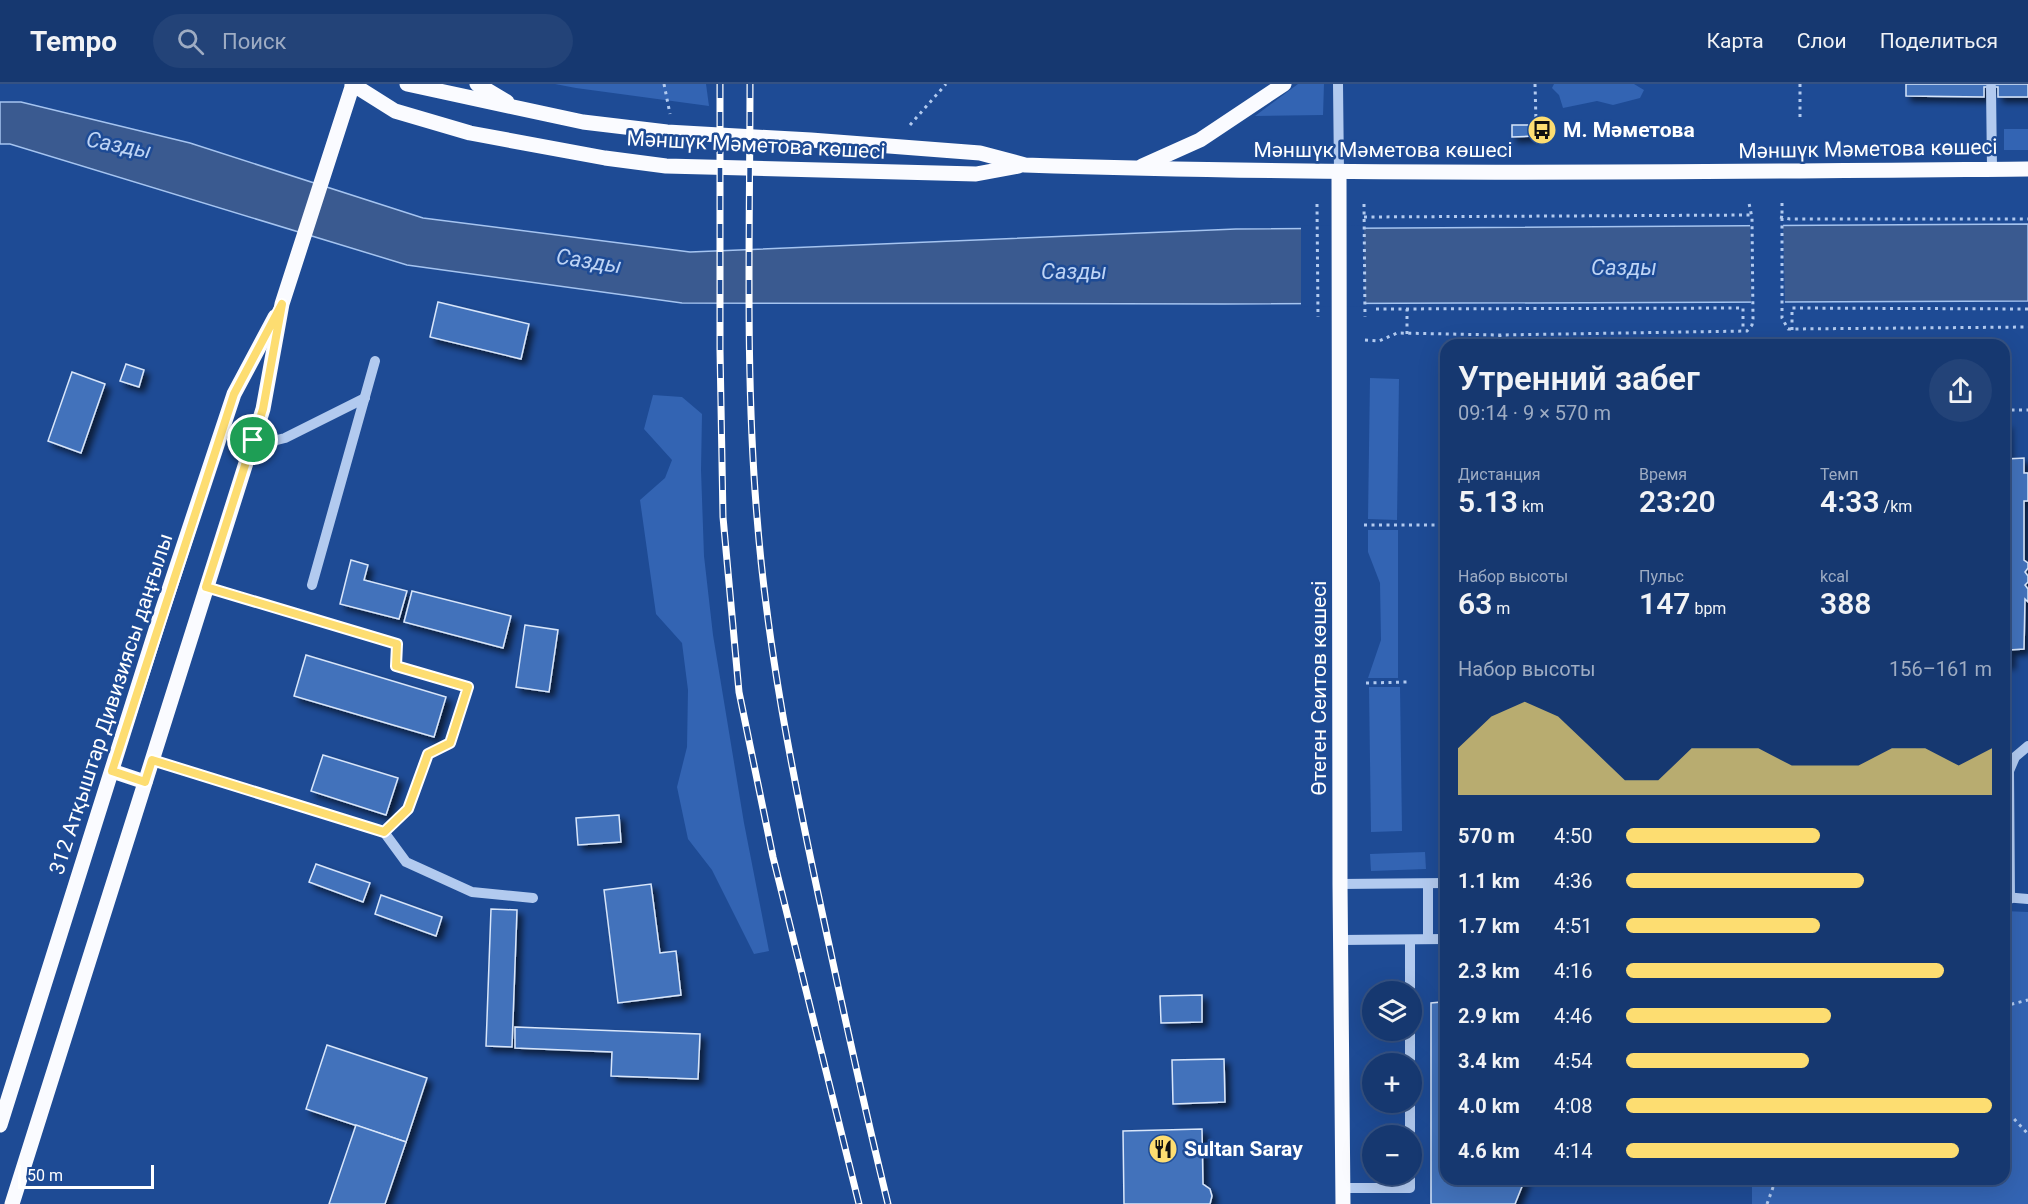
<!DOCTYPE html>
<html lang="ru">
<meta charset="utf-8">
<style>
:root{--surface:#163870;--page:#234378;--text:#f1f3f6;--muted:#9eacc3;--line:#355283;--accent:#fddd71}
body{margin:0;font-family:Roboto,sans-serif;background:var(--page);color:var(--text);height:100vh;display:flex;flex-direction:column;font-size:22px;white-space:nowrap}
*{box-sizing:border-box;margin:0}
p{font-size:20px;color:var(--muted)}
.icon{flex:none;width:33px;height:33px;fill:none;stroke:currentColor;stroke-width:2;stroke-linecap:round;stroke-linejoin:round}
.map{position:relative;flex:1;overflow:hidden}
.drawer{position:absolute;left:1440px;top:255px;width:570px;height:846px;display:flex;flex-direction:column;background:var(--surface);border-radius:18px;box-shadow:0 6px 24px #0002,0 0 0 2px var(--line)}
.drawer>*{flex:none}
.tools{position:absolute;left:1362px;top:897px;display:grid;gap:12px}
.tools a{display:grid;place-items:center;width:60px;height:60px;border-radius:50%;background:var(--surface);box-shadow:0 6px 24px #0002,0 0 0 2px var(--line);font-size:30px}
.scale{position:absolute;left:18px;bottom:15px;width:136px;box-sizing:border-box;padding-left:6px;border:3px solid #fff;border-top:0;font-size:16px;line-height:21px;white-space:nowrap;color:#fff;-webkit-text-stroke:4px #1e4b95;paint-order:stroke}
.pin{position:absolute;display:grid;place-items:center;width:51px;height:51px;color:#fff;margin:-26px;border:3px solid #fff;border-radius:50%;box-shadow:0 2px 6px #0007}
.round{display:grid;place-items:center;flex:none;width:63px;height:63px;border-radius:32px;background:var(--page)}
.head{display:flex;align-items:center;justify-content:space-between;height:102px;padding:0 18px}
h1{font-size:33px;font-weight:600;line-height:45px}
.figures{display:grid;grid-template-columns:repeat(3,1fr);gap:9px;height:102px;padding:6px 18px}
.figures div{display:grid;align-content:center}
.figures b{font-size:30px;font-weight:600}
.figures small{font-size:16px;font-weight:400}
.figures p{font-size:16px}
.chart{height:168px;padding:12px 18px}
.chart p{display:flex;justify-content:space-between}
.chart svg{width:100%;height:108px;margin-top:6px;fill:var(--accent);opacity:.7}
ul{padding:0 18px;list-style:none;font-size:20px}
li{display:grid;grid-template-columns:96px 72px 1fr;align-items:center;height:45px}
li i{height:15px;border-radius:8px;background:var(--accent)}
header{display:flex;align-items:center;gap:36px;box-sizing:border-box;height:84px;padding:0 30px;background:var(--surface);border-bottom:2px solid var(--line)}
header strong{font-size:28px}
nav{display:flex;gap:33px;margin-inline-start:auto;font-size:21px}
.search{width:420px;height:54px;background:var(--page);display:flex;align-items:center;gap:15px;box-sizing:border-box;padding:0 21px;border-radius:33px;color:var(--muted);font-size:22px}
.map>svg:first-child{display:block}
.green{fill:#3364b3}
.water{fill:#3a5a90;stroke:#a5c4f0;stroke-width:1.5}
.pier{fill:#1e4b95}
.building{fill:#4372bb;stroke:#d8e6fa;stroke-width:1.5;filter:url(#shadow)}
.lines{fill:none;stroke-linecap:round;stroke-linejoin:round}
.path{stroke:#b2caef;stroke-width:3;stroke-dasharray:3 4.5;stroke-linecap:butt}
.minor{stroke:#b2caef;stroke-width:10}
.major{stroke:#fafbff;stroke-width:15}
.rail-casing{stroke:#fff;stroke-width:7}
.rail{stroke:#1e4b95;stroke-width:4.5;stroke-dasharray:14;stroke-linecap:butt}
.route-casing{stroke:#fff;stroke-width:12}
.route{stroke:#fddd71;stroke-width:8}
.labels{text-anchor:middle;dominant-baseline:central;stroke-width:5;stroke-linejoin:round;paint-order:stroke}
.poi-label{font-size:21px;font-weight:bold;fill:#fff;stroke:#1e4b95;text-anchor:start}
.street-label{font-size:21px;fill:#fff;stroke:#1e4b95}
.water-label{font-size:22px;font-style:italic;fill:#bed4f5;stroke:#1e4b95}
</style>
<header>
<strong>Tempo</strong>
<div class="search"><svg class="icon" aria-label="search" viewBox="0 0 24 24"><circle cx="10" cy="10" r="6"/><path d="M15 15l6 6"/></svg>Поиск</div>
<nav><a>Карта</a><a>Слои</a><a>Поделиться</a></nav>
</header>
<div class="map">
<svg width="2028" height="1120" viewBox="0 0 2028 1120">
<defs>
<filter id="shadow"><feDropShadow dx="5" dy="5" stdDeviation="3" flood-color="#0009"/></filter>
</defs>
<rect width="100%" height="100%" fill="#1e4b95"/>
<!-- green -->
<g class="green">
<polygon points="555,0 706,0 709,22 576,4"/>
<polygon points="1298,0 1324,0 1323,31 1255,32"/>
<polygon points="1554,0 1634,0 1644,6 1640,14 1613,21 1597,17 1563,24 1559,11 1552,4"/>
<rect x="2004" y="45" width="24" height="21"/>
<polygon points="1370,294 1399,295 1397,436 1368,435"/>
<polygon points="653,311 682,313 702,330 701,386 704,472 713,551 744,739 769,867 754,870 712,786 688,755 677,703 687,663 688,606 682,559 656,530 640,416 665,394 672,376 644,345"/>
<polygon points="1368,446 1398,446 1398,594 1368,594 1381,556 1380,499 1368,468"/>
<polygon points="1369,603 1400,603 1402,747 1371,748"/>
<polygon points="1425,768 1426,785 1371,787 1370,770"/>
<polygon points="2004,827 2028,828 2028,1120 1752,1120 1752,1095 2004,1095"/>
</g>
<!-- water -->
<polygon class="water" points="0,18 21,18 190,59 423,134 690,168 1236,145 2028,140 2028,217 1224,220 682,219 407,181 10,60 0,60"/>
<!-- pier -->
<g class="pier">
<polygon points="1750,139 1783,139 1785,221 1751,221"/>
<polygon points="1364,141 1365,222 1301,223 1301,142"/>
</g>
<!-- building -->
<g class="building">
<polygon points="1906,0 2028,0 2028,13 1998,13 1998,3 1984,3 1984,13 1906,12"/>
<polygon points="1512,41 1534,41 1534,52 1512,53"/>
<polygon points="438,218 529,240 521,275 430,253"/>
<polygon points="126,280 144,286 139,303 120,297"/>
<polygon points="72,288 105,300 81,369 48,357"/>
<polygon points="2004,339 2006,339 2007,375 2024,374 2024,389 2028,389 2028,417 2024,417 2024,476 2028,479 2028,484 2025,488 2028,492 2028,498 2025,501 2028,505 2028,518 2025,515 2024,565 2009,566 2010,579 2004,580"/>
<polygon points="351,476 368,481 364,496 407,507 399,535 340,520"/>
<polygon points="412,507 511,532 503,564 404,538"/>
<polygon points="525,541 558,546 549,608 516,603"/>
<polygon points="306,571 446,613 434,653 294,612"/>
<polygon points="323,671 398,694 386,731 311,707"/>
<polygon points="619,731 621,758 578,761 576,734"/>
<polygon points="316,780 370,799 363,818 309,798"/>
<polygon points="651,800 660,869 676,867 681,911 618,919 604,806"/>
<polygon points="381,811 442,833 436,852 375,830"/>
<polygon points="491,825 517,826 512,963 486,962"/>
<polygon points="1439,904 1446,904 1446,1095 1525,1095 1515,1120 1431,1120 1431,919 1441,918"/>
<polygon points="1202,911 1202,938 1161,939 1160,912"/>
<polygon points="515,943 700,950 698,995 611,992 612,968 515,964"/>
<polygon points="327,961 427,994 406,1058 306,1025"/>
<polygon points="1224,975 1225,1018 1173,1020 1172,976"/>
<polygon points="356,1041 406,1058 385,1120 329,1120"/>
<polygon points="1202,1045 1203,1100 1210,1105 1212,1112 1210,1120 1124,1120 1123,1047"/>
</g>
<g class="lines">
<!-- path -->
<g class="path">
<polyline points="664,0 670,30"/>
<polyline points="1535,0 1536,37"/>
<polyline points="1800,0 1800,37"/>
<polyline points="910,41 946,0"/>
<polyline points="1782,119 1782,234 1788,245 2028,243"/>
<polyline points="1317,120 1318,233"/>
<polyline points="1364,120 1365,233"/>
<polyline points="1364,133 1752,131"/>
<polyline points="1780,133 1790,135 2028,135"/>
<polyline points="1376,225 1743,224 1743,247"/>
<polyline points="1792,246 1792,224 2028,225"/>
<polyline points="1407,250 1407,225"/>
<polyline points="1365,256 1379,257 1397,249 1500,251 1747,247 1752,241 1753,235 1752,134 1749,119"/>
<polyline points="1499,261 1500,251"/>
<polyline points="2004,326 2028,326"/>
<polyline points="1446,430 1444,430 1444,454 1446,454"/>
<polyline points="1364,441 1444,441"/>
<polyline points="1366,599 1407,598"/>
<polyline points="2004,922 2028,916"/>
<polyline points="2004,1024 2028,1050"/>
<polyline points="1767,1120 1776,1095"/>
</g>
<!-- minor -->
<g class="minor">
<polyline points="1338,0 1339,88"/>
<polyline points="1991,3 1992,85"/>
<polyline points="253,356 265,359 285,354 365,314"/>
<polyline points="312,501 375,277"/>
<polyline points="206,503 397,560 396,582 468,603 450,659 428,670 408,725 384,748"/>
<polyline points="152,676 384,748 406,778 472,808 533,814"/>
<polyline points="1340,800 1446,799"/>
<polyline points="1428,800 1428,855"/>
<polyline points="2004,813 2028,815"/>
<polyline points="2010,815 2009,687 2015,673 2028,662"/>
<polyline points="1341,856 1446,855"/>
<polyline points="1410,856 1410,908"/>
<polyline points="1410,946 1410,980"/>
<polyline points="1410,1018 1410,1052"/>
<polyline points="1343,1104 1410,1104 1410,1090"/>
</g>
<!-- major -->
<g class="major">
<polyline points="352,0 395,27 470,49 605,74 666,82 976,90 1019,82"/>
<path d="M407 0 583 38 667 48 811 56 980 69 1025 81C1359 92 1694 88 2028 85"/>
<polyline points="477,0 507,18"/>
<polyline points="1142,82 1200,56 1284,0"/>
<polyline points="1339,88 1340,800 1343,1120"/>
<polyline points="112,687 145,698"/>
<polyline points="0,1041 159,536 234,310 275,233"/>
<polyline points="12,1120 263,325 282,220 353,0"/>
</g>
<!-- rail casing -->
<g class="rail-casing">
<g id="rail">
<polyline points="720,0 720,266 723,433 739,608 773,773 859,1120"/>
<path d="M750 0C750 144 745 289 757 433 767 561 792 688 819 814 841 917 863 1018 888 1120"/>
</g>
</g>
<!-- rail -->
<use href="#rail" class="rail"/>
</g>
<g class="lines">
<!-- route casing -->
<g class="route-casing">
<polygon id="route" points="282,220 263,325 206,503 397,560 396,582 468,603 450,659 428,670 408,725 384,748 152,676 145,698 112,687 234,310"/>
</g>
<!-- route -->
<use href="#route" class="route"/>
</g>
<!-- icons -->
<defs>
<g id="bus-disc" transform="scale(1.5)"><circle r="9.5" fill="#fddd71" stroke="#1e4b95"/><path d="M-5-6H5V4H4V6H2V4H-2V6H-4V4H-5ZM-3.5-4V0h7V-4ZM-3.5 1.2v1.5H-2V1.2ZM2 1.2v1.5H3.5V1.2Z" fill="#111"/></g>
<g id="restaurant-disc" transform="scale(1.5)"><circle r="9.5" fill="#fddd71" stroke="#1e4b95"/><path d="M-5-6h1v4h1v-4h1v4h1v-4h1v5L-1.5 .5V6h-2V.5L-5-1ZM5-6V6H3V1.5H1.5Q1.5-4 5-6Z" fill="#111"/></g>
</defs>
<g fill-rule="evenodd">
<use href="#bus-disc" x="1542" y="46"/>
<use href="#restaurant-disc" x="1163" y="1065"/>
</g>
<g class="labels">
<!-- poi labels -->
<g class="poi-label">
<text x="1563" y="46">М. Мәметова</text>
<text x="1184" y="1065">Sultan Saray</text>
</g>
<!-- street labels -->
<g class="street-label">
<text transform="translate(756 61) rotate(3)">Мәншүк Мәметова көшесі</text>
<text transform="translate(1868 65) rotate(-1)">Мәншүк Мәметова көшесі</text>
<text x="1383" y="66">Мәншүк Мәметова көшесі</text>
<text transform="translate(1319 604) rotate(-90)">Өтеген Сеитов көшесі</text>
<text transform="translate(111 620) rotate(-72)">312 Атқыштар Дивизиясы даңғылы</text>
</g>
<!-- water labels -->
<g class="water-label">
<text transform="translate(119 61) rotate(11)">Сазды</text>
<text transform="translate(589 177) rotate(9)">Сазды</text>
<text x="1624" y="183">Сазды</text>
<text x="1074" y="187">Сазды</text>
</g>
</g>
</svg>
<div class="tools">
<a><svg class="icon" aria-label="layers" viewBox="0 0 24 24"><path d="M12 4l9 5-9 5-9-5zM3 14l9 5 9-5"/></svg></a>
<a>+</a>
<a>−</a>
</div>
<div class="scale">50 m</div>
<div class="pin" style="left:253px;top:356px;background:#1e9e55"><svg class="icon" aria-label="arrive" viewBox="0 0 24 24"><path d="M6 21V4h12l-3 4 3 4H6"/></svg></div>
<section class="drawer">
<div class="head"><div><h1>Утренний забег</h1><p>09:14 · 9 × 570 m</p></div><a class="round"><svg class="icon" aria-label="share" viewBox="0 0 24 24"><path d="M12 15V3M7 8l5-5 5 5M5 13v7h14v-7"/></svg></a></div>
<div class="figures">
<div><p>Дистанция</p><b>5.13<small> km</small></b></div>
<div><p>Время</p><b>23:20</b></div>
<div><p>Темп</p><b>4:33<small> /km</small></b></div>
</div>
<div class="figures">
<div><p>Набор высоты</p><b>63<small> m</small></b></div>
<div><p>Пульс</p><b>147<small> bpm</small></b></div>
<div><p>kcal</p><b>388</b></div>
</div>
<div class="chart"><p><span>Набор высоты</span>156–161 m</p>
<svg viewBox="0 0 160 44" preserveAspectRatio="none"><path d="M0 44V25L10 12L20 6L30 12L40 25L50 38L60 38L70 25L80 25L90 25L100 32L110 32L120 32L130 25L140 25L150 32L160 25V44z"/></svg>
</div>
<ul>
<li><b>570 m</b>4:50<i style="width:53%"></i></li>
<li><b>1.1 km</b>4:36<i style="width:65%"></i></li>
<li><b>1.7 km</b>4:51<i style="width:53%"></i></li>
<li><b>2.3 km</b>4:16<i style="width:87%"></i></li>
<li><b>2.9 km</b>4:46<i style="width:56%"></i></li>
<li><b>3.4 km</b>4:54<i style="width:50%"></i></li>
<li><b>4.0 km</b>4:08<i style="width:100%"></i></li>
<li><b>4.6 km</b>4:14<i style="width:91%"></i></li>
</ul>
</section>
</div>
